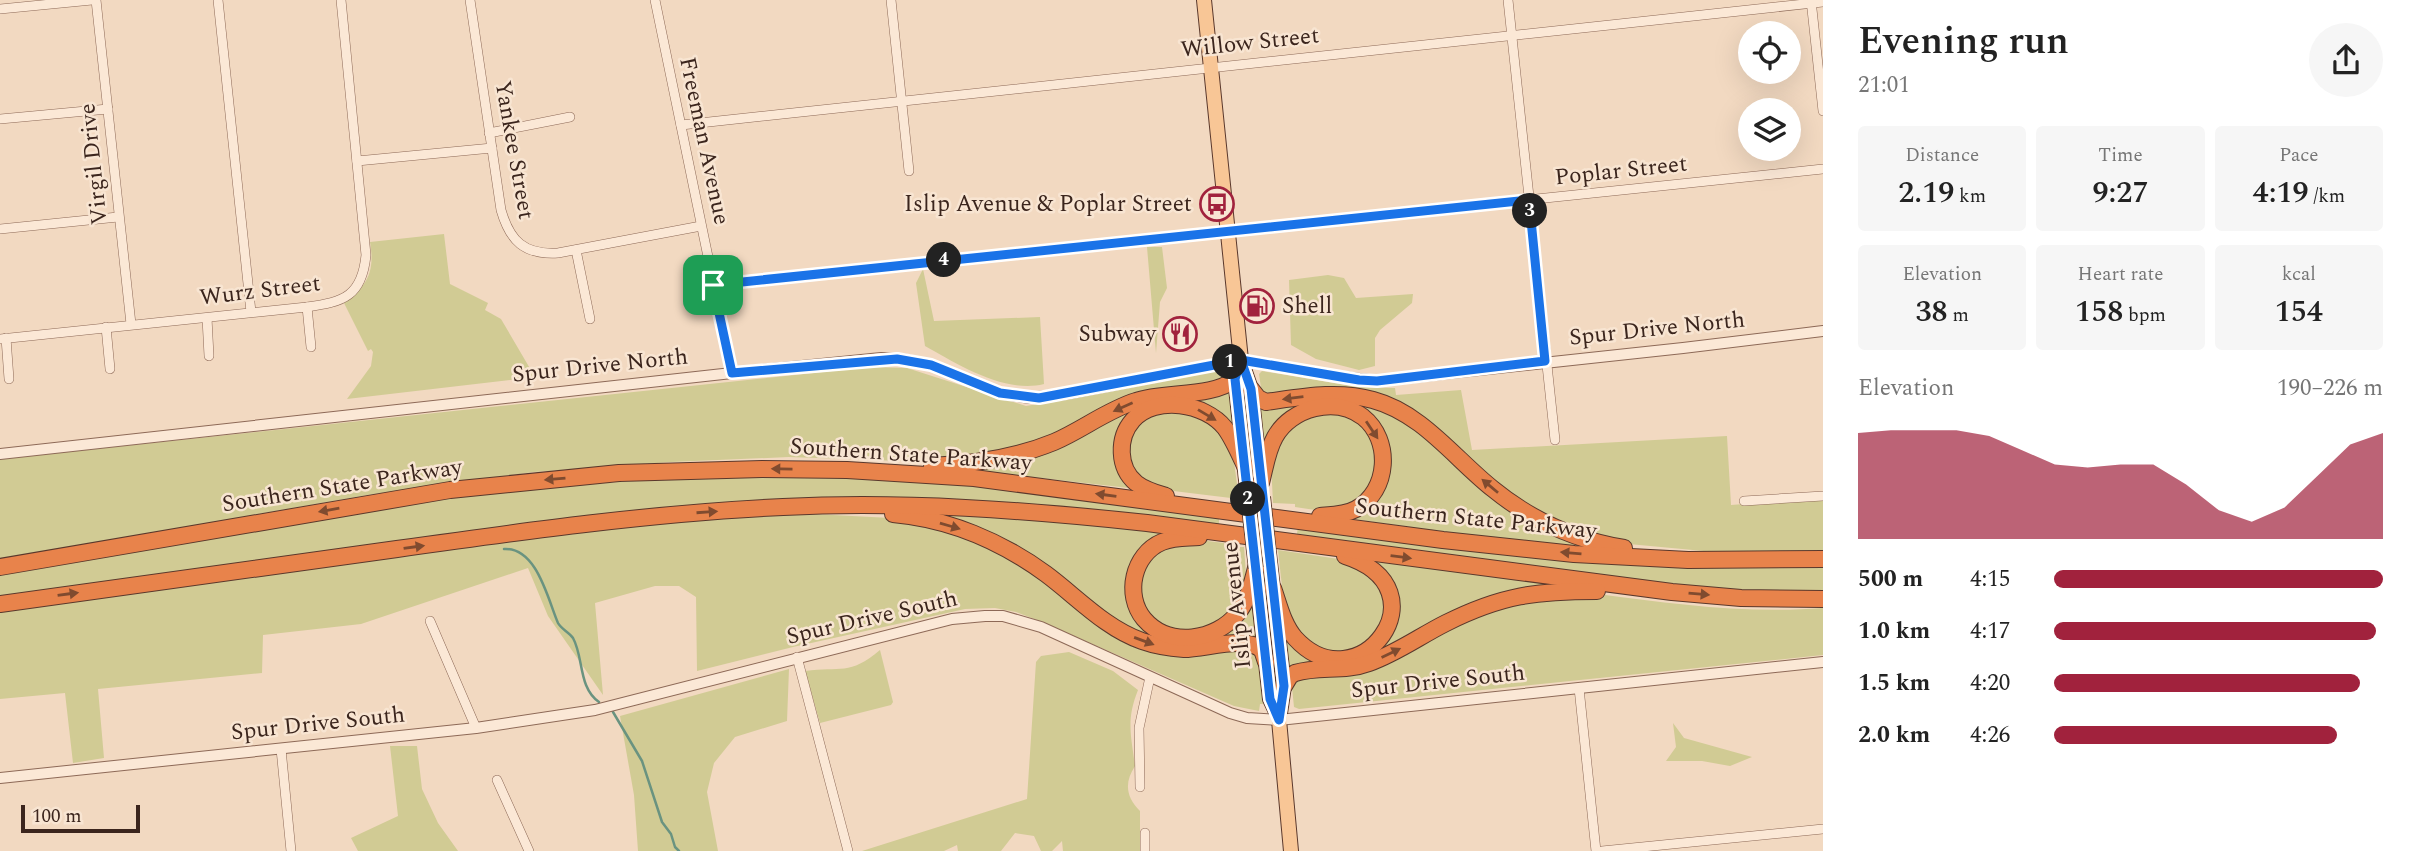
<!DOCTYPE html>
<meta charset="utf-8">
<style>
:root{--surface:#fff;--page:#f6f6f6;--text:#222;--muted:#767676;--accent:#a1223d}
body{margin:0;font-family:Spectral,serif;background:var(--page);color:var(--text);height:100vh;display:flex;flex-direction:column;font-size:26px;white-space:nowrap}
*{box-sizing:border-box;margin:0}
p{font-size:23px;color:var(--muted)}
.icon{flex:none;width:38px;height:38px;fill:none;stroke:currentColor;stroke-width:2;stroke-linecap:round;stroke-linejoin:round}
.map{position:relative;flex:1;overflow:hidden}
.sheet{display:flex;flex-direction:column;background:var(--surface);width:595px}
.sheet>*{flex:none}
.controls{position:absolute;left:1738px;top:21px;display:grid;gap:14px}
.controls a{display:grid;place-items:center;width:63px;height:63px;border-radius:50%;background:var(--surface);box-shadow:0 7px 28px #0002;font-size:35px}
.scale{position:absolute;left:21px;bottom:18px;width:119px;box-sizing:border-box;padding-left:7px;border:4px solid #3b251d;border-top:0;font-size:19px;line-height:24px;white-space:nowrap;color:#3b251d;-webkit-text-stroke:5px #f8e5d2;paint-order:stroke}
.pin{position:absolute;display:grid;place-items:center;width:60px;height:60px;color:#fff;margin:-30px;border-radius:14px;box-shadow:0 4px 10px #0006}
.km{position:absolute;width:35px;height:35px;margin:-18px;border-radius:50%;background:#222;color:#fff;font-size:19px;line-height:35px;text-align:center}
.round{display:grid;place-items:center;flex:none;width:74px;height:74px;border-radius:37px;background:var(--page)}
.headline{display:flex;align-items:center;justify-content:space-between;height:119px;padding:0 35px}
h1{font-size:38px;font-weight:600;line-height:52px}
.figures{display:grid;grid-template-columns:repeat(3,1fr);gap:10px;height:119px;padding:7px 35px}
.figures div{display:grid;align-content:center;border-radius:7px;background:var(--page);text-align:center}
.figures b{font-size:30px;font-weight:600}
.figures small{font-size:19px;font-weight:400}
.figures p{font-size:19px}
.chart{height:196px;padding:14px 35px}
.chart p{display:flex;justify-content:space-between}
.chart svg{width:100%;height:126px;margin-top:7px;fill:var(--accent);opacity:.7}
ul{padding:0 35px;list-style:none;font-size:23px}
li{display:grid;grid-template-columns:112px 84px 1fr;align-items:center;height:52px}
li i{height:18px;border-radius:9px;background:var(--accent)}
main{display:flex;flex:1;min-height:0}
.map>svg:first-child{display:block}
.green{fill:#d1cb94}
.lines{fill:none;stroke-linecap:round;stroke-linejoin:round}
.stream{stroke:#6a9380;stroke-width:2.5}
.minor-casing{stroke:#8d6957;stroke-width:10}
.tertiary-casing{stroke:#8d6957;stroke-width:12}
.primary-casing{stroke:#5a382c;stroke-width:16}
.motorway-casing{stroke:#5a382c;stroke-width:18}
.minor{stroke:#fbe8d6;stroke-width:9}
.tertiary{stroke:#fbe8d6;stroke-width:10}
.primary{stroke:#f8c696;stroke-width:14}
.motorway{stroke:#e8834b;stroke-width:16}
.primary-bridge-casing{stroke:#5a382c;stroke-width:16;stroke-linecap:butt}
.primary-bridge{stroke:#f8c696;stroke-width:14}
.oneway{fill:#804b2f}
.route-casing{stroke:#fff;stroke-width:14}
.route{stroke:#1a73e8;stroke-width:9}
.labels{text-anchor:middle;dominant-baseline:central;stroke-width:5;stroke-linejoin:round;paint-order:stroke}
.street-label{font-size:23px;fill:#3b251d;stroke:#f8e5d2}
.poi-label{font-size:23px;fill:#3b251d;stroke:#f8e5d2;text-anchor:end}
</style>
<main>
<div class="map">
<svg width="1823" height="851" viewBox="0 0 1823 851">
<rect width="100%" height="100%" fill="#f2d9c1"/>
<!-- green -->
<g class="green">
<path d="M444 234 450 284 488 303 485 310 501 319 535 377 347 399 371 366 373 352 371 349 368 351 344 303C368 285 375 272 370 242Z"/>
<polygon points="1147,247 1162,247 1167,288 1160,302 1156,353"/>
<path d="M923 269 934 321 1040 317 1044 384C1005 394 957 364 925 346L916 283Z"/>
<polygon points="1328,275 1344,278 1356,298 1413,294 1412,303 1380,330 1375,338 1375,366 1359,370 1316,359 1291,345 1289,280"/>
<polygon points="870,367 907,368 1026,406 1109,392 1222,370 1225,382 1190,386 1023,449 930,462 789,457 671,462 534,472 368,495 0,559 0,459"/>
<polygon points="1262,371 1358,387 1395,388 1396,395 1461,390 1472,450 1727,436 1731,505 1823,498 1823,552 1725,553 1618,543 1584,534 1524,507 1401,408 1262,395 1259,374"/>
<polygon points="1228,390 1231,398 1234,435 1183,401 1118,433 1131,484 1129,488 978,471 978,465 1126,408"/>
<polygon points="1324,398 1383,408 1428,435 1579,541 1577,546 1475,536 1345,518 1373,500 1379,432 1324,401 1267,441 1263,439 1258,406"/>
<polygon points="1179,408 1218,426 1233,454 1239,499 1157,489 1128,468 1125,438 1135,421"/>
<polygon points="1318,410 1358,419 1372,434 1378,470 1362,499 1342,510 1322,511 1295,507 1295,504 1273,503 1271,463 1276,449 1298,419"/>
<path d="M799 475 917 481 1039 492 1219 515V524C1080 506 941 493 801 498 672 503 543 521 415 539 277 558 138 577 0 596V574L466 494 683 477Z"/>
<polygon points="794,513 891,518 938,526 1023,563 1136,643 1250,646 1258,652 1263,704 1260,704 1259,711 1234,706 1042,622 1016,612 995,608 965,609 793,647 697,671 696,597 679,586 655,586 595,603 603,695 548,616 528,568 361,624 263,635 262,673 98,689 104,758 73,763 65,693 0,699 0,612 490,543 685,519"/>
<path d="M944 514 1049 519 1163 531V535C1068 586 1180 698 1248 604L1257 606 1260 638C1251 641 1235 640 1224 641 1199 643 1175 646 1150 639 1107 628 1075 590 1040 565 1011 544 978 529 944 519Z"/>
<path d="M1298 526C1472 546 1647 575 1823 565V592L1722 591 1297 534Z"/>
<polygon points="1192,539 1224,543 1224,547 1244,547 1246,574 1244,585 1230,616 1203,632 1172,632 1152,622 1138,603 1140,565 1154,549"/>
<polygon points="1278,550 1352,561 1377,581 1384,598 1384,618 1376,633 1365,645 1349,652 1328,653 1298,636 1284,605"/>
<path d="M1376 560 1397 562 1547 582 1545 587 1522 590 1460 609 1384 652 1365 660 1290 669 1284 665 1280 630 1284 628C1332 703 1435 632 1374 565Z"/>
<path d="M1598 594C1673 604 1747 614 1823 608V655L1299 709 1294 707 1291 678 1332 673 1490 607Z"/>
<path d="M880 650 893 702 891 705 820 723 805 671C841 666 849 676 880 650Z"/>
<path d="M1069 652 1113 671 1138 690C1126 720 1131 735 1135 766 1124 783 1126 797 1140 811V851H1063L1062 841 1052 851H1041L1034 836 1015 833 1001 851H958L957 845 944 851H862L1027 799 1036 662 1041 656Z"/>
<polygon points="789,669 787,721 735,737 714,763 707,792 718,851 638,851 634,795 620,716"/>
<polygon points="1673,723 1684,738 1752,757 1730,766 1702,761 1666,761 1676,747"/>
<polygon points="390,746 417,746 422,789 438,823 458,851 358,851 351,838 398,816"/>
</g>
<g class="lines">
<!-- stream -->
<g class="stream">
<path d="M504 549C537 547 548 600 558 623 561 629 569 632 573 638 584 658 578 687 599 702"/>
<polyline points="613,712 642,761 662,822 671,834 675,847 679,851"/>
</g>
<!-- minor casing -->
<g class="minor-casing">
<g id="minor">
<polyline points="96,0 131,324"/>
<polyline points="218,0 251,312"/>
<path d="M470 0 501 210C510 241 524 255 558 253L701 226"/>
<polyline points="655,0 732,373"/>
<polyline points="891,0 909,171"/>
<polyline points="1508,0 1555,440"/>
<polyline points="1811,0 1823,111"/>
<polyline points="0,9 92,0"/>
<polyline points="0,119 108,109"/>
<polyline points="681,125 1823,2"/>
<polyline points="489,133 570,117"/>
<polyline points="357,161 492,148"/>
<polyline points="0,229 118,217"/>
<polyline points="576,250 590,319"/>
<polyline points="713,285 1823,169"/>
<polyline points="307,307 311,347"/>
<polyline points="207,318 209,356"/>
<polyline points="106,327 110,369"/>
<polyline points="6,338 9,379"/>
<path d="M0 339 307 307C344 302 362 296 366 255L341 0"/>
<polyline points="1744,501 1823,496"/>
<polyline points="430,621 476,728"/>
<polyline points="797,657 848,851"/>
<polyline points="1579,688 1596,851"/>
<polyline points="281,749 291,851"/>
<polyline points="497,780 529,851"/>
<polyline points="1140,787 1139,728 1150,677"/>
<polyline points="1145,833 1145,851"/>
<polyline points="1602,851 1823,829"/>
</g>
</g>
<!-- tertiary casing -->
<g class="tertiary-casing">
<g id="tertiary">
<polyline points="0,454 732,373 881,358 907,360 931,365 1000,393 1029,398 1065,394 1241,360 1334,376 1377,381 1683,348 1823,331"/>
<polyline points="0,778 476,728 595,710 952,619 985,616 1003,616 1041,627 1230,713 1247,718 1279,720 1823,662"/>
</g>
</g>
<!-- primary casing -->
<g class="primary-casing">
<g id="primary">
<polyline points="1204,0 1241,360 1251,389 1260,475"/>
<polyline points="1238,371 1235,379 1247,489"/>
<polyline points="1269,554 1284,686 1279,720 1291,851"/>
<polyline points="1256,573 1270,699 1279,718"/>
</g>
</g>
<!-- motorway casing -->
<g class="motorway-casing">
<g id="motorway">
<path d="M1251 389 1258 398 1266 402C1302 397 1338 390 1373 400 1422 413 1455 459 1493 489 1531 520 1575 540 1624 548"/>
<path d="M932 466C974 464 1015 458 1054 442 1082 430 1107 410 1136 401 1165 391 1213 398 1235 379"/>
<path d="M1261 483C1265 468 1267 451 1275 437 1291 408 1335 396 1363 417 1392 440 1389 491 1356 509 1345 515 1332 515 1320 516"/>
<path d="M1166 496C1156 493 1145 490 1136 483 1118 468 1117 438 1133 420 1156 395 1205 403 1225 428 1233 439 1239 453 1245 466"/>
<path d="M893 514C948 519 1001 541 1046 574 1077 597 1105 628 1142 641 1156 646 1170 648 1184 649 1206 649 1245 635 1262 650L1266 662"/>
<path d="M1199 537C1187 538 1174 537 1162 542 1133 554 1124 595 1144 619 1169 648 1216 641 1238 613 1248 600 1252 584 1256 568"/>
<polyline points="0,567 450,490 619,473 762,469 847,470 974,478 1443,540 1574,554 1688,560 1823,559"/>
<path d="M1273 588C1279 605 1283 624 1295 638 1358 707 1448 589 1345 556"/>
<path d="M0 604C132 586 264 567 397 549 525 531 653 513 783 507 905 501 1026 510 1147 523L1672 592 1741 598 1823 599"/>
<path d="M1284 686 1290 676 1295 673C1319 666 1345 672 1369 663 1397 653 1420 636 1446 623 1502 595 1536 591 1597 591"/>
</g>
</g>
<!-- minor -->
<use href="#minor" class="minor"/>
<!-- tertiary -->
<use href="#tertiary" class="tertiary"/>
<!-- primary -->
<use href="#primary" class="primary"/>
<!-- motorway -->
<use href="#motorway" class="motorway"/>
<!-- primary-bridge casing -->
<g class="primary-bridge-casing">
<g id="primary-bridge">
<polyline points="1247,489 1256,568"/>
<polyline points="1263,497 1269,554"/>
</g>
</g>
<!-- primary-bridge -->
<use href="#primary-bridge" class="primary-bridge"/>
</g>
<!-- one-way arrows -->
<defs><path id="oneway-solid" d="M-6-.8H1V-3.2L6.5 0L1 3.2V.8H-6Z" transform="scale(1.75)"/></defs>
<g class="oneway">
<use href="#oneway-solid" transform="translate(1293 398) rotate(173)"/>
<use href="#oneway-solid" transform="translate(1123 407) rotate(156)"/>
<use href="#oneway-solid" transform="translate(1207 415) rotate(31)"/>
<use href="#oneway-solid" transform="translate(1372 430) rotate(56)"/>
<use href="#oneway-solid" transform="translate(782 469) rotate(-179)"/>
<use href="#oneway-solid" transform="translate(555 479) rotate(175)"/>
<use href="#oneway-solid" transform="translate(1490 486) rotate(-140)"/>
<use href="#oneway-solid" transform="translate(1106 495) rotate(-172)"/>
<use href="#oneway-solid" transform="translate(329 510) rotate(170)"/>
<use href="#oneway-solid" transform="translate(707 512) rotate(-4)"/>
<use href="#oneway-solid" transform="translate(950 526) rotate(16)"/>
<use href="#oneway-solid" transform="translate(414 547) rotate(-8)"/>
<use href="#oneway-solid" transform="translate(1571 553) rotate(-175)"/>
<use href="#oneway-solid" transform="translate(1401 557) rotate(7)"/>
<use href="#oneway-solid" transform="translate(68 594) rotate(-8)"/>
<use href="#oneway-solid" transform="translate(1699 594) rotate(5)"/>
<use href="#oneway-solid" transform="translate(1144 641) rotate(20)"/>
<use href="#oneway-solid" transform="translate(1391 653) rotate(-26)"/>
</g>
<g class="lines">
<!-- route casing -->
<g class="route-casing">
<polyline id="route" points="713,285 732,373 897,359 931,365 1000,393 1039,398 1241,360 1251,389 1284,686 1279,720 1270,699 1235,379 1241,360 1359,380 1377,381 1545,361 1529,200 713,285"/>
</g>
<!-- route -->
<use href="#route" class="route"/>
</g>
<!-- icons -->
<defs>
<g id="bus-ring" transform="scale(1.75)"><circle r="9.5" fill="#f8e5d2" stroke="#a1223d" stroke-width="1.5"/><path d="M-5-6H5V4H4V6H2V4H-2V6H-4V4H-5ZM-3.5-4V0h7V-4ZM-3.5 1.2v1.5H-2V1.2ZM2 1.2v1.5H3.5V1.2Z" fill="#a1223d"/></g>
<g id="fuel-ring" transform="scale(1.75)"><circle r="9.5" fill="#f8e5d2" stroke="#a1223d" stroke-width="1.5"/><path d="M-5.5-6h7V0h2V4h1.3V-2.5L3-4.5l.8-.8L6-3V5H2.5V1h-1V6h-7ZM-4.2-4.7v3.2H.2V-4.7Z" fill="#a1223d"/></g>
<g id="restaurant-ring" transform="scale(1.75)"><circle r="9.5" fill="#f8e5d2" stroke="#a1223d" stroke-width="1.5"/><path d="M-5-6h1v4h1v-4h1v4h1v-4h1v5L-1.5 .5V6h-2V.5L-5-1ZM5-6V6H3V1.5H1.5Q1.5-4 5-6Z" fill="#a1223d"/></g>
</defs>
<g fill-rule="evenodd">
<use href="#bus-ring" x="1217" y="204"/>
<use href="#fuel-ring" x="1257" y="306"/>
<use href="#restaurant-ring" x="1180" y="334"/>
</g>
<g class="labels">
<!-- street labels -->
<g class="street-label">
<text transform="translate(1250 43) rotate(-6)">Willow Street</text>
<text transform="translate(704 141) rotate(78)">Freeman Avenue</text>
<text transform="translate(514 150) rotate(80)">Yankee Street</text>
<text transform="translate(94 164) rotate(-96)">Virgil Drive</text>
<text transform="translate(1621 171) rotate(-6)">Poplar Street</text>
<text transform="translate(260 291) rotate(-7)">Wurz Street</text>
<text transform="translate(1657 329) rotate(-6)">Spur Drive North</text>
<text transform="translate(600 366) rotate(-6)">Spur Drive North</text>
<text transform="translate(911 455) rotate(4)">Southern State Parkway</text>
<text transform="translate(342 486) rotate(-9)">Southern State Parkway</text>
<text transform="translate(1476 519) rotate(6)">Southern State Parkway</text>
<text transform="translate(1237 605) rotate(-96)">Islip Avenue</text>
<text transform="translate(872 618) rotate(-13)">Spur Drive South</text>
<text transform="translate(1438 682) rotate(-6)">Spur Drive South</text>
<text transform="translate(318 724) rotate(-6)">Spur Drive South</text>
</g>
<!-- poi labels -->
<g class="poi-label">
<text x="1192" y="204">Islip Avenue &amp; Poplar Street</text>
<text x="1282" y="306" text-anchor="start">Shell</text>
<text x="1156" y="334">Subway</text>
</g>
</g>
</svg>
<div class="controls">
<a><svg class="icon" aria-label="locate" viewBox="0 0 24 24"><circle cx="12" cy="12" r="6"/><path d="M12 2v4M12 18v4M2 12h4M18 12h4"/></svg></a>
<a><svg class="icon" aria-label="layers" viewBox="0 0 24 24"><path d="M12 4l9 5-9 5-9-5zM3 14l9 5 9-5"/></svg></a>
</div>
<div class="scale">100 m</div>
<div class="pin" style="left:713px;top:285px;background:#1e9e55"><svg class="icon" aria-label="arrive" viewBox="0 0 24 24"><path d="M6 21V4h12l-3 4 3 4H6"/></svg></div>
<b class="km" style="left:1230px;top:362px">1</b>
<b class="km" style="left:1248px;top:499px">2</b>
<b class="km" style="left:1530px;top:211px">3</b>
<b class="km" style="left:944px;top:260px">4</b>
</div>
<section class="sheet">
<div class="headline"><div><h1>Evening run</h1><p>21:01</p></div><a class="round"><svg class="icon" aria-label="share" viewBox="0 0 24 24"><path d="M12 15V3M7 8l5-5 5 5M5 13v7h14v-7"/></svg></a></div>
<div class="figures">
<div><p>Distance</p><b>2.19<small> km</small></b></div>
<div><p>Time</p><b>9:27</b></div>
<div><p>Pace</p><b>4:19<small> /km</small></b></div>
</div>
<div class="figures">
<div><p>Elevation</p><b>38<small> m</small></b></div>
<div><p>Heart rate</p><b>158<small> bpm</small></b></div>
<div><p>kcal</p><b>154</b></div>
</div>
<div class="chart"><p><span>Elevation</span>190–226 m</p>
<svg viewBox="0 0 160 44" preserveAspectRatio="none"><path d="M0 44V7L10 6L20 6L30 6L40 8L50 13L60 18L70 19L80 18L90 18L100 25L110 34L120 38L130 33L140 22L150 11L160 7V44z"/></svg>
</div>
<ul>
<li><b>500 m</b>4:15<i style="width:100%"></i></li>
<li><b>1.0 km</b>4:17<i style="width:98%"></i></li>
<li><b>1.5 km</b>4:20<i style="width:93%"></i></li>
<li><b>2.0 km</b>4:26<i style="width:86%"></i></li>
</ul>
</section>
</main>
